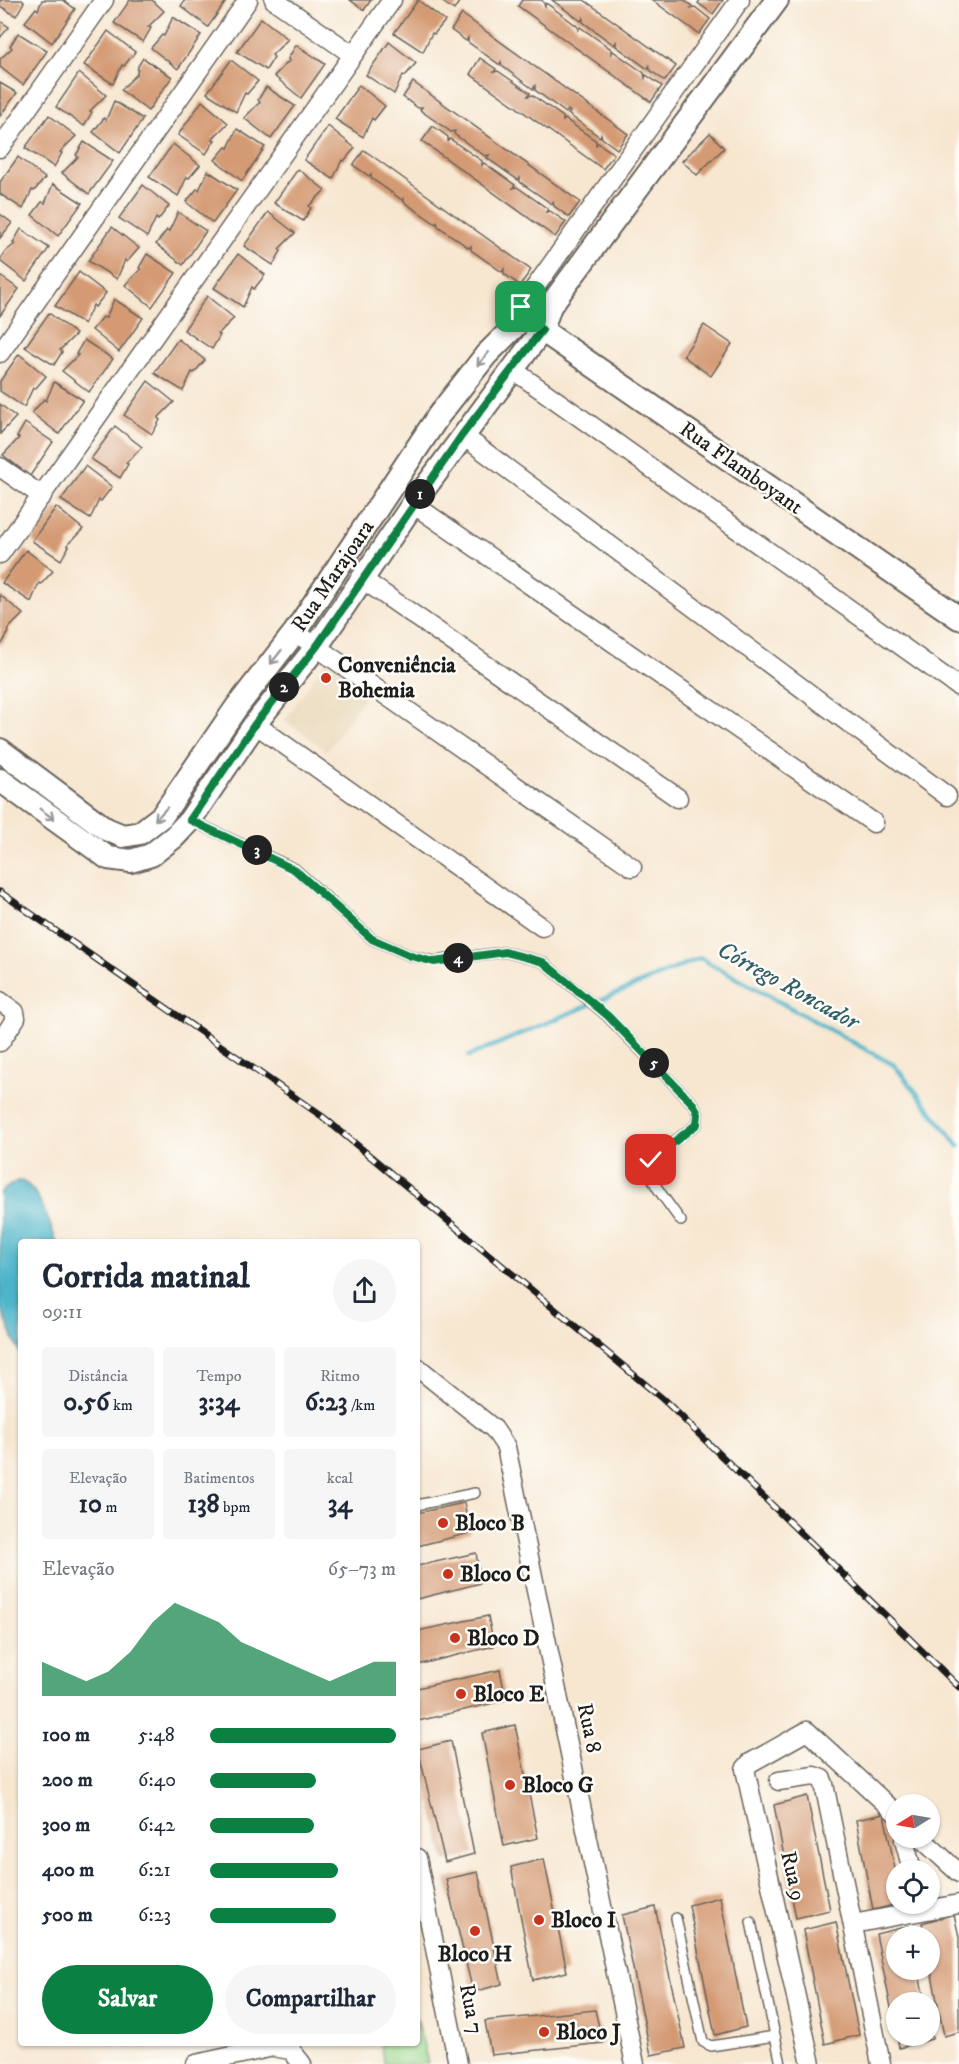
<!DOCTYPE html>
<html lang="pt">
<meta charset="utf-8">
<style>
:root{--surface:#fff;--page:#f6f6f7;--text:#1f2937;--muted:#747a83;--accent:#0b8043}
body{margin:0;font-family:"IM FELL DW Pica",serif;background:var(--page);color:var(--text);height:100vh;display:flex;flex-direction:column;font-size:22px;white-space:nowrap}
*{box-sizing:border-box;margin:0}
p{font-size:20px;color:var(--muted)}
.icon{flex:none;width:33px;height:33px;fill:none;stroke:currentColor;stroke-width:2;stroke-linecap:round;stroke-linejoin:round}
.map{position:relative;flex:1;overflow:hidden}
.details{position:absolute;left:18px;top:1239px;width:402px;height:807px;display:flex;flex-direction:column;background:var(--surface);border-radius:6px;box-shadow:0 2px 4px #0004}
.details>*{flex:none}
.needle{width:39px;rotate:259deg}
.fabs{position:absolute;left:886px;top:1794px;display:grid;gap:12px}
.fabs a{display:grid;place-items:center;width:54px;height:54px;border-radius:50%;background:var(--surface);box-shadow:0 2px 4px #0004;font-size:30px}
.pin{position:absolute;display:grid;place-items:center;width:51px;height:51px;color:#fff;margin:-26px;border-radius:12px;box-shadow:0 3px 9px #0006}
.km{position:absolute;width:30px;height:30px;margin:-15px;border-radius:50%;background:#222;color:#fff;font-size:16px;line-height:30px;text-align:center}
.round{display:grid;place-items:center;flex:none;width:63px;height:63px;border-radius:32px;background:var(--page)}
.summary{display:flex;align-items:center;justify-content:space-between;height:102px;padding:0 24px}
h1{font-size:33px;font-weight:700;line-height:45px}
.metrics{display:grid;grid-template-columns:repeat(3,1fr);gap:9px;height:102px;padding:6px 24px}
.metrics div{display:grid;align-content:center;border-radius:6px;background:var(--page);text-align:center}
.metrics b{font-size:26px;font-weight:700}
.metrics small{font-size:16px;font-weight:400}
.metrics p{font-size:16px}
.chart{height:168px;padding:12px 24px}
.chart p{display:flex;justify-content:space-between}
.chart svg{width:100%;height:108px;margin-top:6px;fill:var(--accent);opacity:.7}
.action{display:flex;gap:12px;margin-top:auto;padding:12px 24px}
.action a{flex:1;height:69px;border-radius:36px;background:var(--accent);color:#fff;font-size:24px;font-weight:700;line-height:69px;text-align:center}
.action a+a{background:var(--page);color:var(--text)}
ul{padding:0 24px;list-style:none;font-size:20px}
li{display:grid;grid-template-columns:96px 72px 1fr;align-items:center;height:45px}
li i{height:15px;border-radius:8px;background:var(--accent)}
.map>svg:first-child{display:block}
.built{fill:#e9d9ba}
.green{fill:#9bd98e;stroke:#5c7a55;stroke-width:1.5}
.water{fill:#4bb4c9;stroke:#346872;stroke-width:1.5}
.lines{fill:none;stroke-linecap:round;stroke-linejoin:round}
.stream{stroke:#4bb4c9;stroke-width:4.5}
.building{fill:#d49a73}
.service-casing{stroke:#69635b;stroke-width:12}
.minor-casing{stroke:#69635b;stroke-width:21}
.tertiary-casing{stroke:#69635b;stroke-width:26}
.service{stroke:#fff;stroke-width:9}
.minor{stroke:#fff;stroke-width:18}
.tertiary{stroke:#fff;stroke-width:22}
.rail-casing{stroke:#1c1c1c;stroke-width:7}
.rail{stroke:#fdfcf7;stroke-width:4.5;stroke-dasharray:14;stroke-linecap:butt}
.oneway{stroke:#999}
.route-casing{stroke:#fff;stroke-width:12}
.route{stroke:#0b8043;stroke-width:8}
.poi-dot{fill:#c8321e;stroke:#fdfcf7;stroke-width:2}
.labels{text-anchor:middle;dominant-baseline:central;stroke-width:5;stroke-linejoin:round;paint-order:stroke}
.street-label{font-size:22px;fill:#1c1c1c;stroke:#fdfcf7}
.poi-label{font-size:22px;font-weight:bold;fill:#1c1c1c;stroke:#fdfcf7;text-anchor:start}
.water-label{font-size:24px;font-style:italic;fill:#31606a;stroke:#fdfcf7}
</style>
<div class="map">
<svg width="959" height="2064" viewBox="0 0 959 2064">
<rect width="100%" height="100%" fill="#fdfcf7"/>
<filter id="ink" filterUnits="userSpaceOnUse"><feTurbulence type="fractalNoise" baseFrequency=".0167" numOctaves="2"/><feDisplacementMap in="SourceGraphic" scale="12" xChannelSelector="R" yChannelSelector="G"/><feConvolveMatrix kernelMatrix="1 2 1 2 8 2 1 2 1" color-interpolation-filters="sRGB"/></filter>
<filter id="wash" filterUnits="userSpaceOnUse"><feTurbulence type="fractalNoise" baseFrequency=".008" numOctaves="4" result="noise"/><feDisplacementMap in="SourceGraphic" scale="24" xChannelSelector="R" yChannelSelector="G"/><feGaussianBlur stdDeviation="1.35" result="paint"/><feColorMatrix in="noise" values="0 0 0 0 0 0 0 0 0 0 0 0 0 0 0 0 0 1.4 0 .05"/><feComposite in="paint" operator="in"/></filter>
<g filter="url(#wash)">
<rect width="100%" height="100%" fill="#f7e7d1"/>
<!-- built -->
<polygon class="built" points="327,659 367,692 327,751 285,720"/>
<!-- green -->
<polygon class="green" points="417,2018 428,2064 384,2064 380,2043 417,2043"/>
<!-- water -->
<path class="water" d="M17 1181C37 1179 50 1226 57 1242H21V1356L0 1307V1192Z"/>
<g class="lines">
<!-- stream -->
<polyline class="stream" points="469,1056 700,958 894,1065 959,1146"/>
</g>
<g id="blocks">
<!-- building -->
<g class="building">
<polygon points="0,0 22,0 24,2 16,16 0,6"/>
<polygon points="42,0 63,0 75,9 52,43 25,22 36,8 38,10"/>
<polygon points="130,0 152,0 164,11 148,27 151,28 143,42 114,23"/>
<polygon points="185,0 227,0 208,27 181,6"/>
<polygon points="350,0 371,0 364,10"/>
<polygon points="418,0 445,21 434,34 432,33 423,52 394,33"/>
<polygon points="440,0 459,0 459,2 454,10"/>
<polygon points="522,0 542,0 545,6 546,3 577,26 578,30 580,27 611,49 611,54 613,51 644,73 645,78 646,75 662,86 651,102 518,6"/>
<polygon points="552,0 584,0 676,66 665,81 650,70 649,66 648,69 616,46 616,42 614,45 583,22 583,18 581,21"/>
<polygon points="652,0 684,0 692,6 691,8 695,7 710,19 699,34"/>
<polygon points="700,0 723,0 713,14 698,3"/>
<polygon points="462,14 628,134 617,149 602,138 601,134 600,137 568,114 570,112 568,110 566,113 535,90 535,86 533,89 502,66 501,62 500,65 468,42 468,38 466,41 451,30"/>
<polygon points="173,17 201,35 178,69 151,48 162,35 164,36"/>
<polygon points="261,18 288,39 272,55 274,57 266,70 237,52"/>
<polygon points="0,21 9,27 0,38"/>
<polygon points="108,31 135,52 124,66 122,65 113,84 84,65"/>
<polygon points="18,33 47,51 23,85 0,67 0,59 12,48 10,46"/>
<polygon points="389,42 416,63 405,76 403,75 394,94 366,75"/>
<polygon points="296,45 325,64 301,98 274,76 290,60 288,59"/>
<polygon points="143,58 172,77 148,111 121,90 137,74 138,66"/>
<polygon points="480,58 496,69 494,72 498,71 530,93 528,96 532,95 563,117 563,121 565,119 596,141 596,145 598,143 614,154 603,169 470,74"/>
<polygon points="231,60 258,81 247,94 245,93 236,112 207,93"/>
<polygon points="79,73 106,95 90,111 92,112 84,126 56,107"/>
<polygon points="413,82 580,202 569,217 554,206 553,202 552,204 520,182 520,178 518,180 487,158 489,155 485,156 454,134 455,131 451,132 420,110 422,107 418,108 403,97"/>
<polygon points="0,83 17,93 0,116"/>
<polygon points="359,85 385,106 374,120 372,118 363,137 335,119"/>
<polygon points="266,87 295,106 271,139 244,118 260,102 258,100"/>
<polygon points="114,101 143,119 120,153 93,132 104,118 106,120"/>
<polygon points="202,101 228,123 212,139 215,140 206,154 178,135"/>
<polygon points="49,115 76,136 60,152 62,153 54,167 25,148"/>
<polygon points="328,126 355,148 344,161 342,160 333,179 304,160"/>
<polygon points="433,126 448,137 448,141 450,139 482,161 482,165 484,163 515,185 513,188 517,187 548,209 546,212 550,211 566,222 555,237 422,141"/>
<polygon points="237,129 265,147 242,181 215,160 226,147 228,148"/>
<polygon points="710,133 724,148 697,175 682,161"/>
<polygon points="84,142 113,161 89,194 62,173 78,157 76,155"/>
<polygon points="173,144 200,165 189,178 187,177 178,196 149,177"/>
<polygon points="364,150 531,270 520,285 504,274 504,269 502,272 471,250 471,246 469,248 438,226 437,222 436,224 404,202 404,198 402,200 371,178 371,174 369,176 353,165"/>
<polygon points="18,157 45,178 34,191 32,190 23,209 0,194 0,182"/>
<polygon points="298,169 325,190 309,206 311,208 303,221 274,203"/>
<polygon points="208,171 237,190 213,223 186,202 197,189 199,190"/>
<polygon points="53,184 82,203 58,236 32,215 42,202 45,203"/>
<polygon points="143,185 169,206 158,220 156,218 147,237 119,218"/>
<polygon points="178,212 206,231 183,265 156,244 167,230 169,231"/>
<polygon points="268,212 295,233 279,249 281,251 273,265 244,246"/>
<polygon points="0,214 12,223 0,238"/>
<polygon points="112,227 139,248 127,262 125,260 117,279 88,261"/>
<polygon points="21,229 49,248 26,281 0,261 5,252 15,244 13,243"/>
<polygon points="147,254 176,273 152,307 125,285 141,269 139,268"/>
<polygon points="238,254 265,275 254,289 252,287 243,307 214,288"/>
<polygon points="79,272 106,293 95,307 93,305 84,324 55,306"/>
<polygon points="0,276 19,289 0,316"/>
<polygon points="207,296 234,318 218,334 220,335 212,349 184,330"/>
<polygon points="114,299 143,318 119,352 92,330 103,317 106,318"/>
<polygon points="49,313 76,334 60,350 62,352 54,365 25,347"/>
<polygon points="704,325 732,344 711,376 683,356"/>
<polygon points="178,339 205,360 194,373 192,372 183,391 154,373"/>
<polygon points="84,340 113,359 89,392 62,371 78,355 76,354"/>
<polygon points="19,354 46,376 35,389 33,388 24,407 0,391 0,381"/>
<polygon points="148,381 174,402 158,418 160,420 152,434 124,415"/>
<polygon points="54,382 83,400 59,434 32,413 44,399 46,401"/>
<polygon points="0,404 16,417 0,434"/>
<polygon points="25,423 53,442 30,476 3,455 19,438 17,437"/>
<polygon points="115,426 142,447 126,463 128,464 120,478 91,459"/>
<polygon points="85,466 112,487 101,501 99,500 90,519 61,500"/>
<polygon points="56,507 83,529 67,545 69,546 61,560 32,541"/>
<polygon points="26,550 53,571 41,584 39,583 31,602 2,583"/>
<polygon points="0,595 23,614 7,630 9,632 0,647"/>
<polygon points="464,1503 470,1533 417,1546 417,1513"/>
<polygon points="476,1553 481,1583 417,1599 417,1566"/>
<polygon points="488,1616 494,1646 417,1665 417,1631"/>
<polygon points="500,1670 506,1700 418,1721 417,1688"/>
<polygon points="515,1725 538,1838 504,1846 482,1733"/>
<polygon points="451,1741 474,1854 445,1862 418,1749"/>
<polygon points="807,1796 830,1910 796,1918 774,1805"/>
<polygon points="884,1814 897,1879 897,1904 873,1910 856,1820"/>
<polygon points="544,1859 567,1972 533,1980 511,1867"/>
<polygon points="478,1872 502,1984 473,1992 446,1879"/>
<polygon points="720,1897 746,2027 715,2035 689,1905"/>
<polygon points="655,1907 685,2048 651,2055 622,1915"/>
<polygon points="954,1914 959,1937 959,2032 944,2036 930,1965 930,1936 924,1936 922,1923"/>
<polygon points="836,1922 859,2035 825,2044 803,1930"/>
<polygon points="909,1926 912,1936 897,1936 897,1970 918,1970 925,2002 897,2002 896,2032 876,1934"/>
<polygon points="595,2010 603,2043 491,2055 485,2021"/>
<polygon points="897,2036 932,2036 932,2039 899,2048"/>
</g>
</g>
</g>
<g filter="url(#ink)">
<use href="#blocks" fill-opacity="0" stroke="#69635b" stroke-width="1.5"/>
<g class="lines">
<!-- service casing -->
<g class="service-casing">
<g id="service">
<path d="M190 820 295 869 372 939 411 956 434 961 505 952 543 962 607 1016 694 1105 698 1114 697 1124C639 1169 636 1160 681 1221"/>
<polyline points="417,1505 475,1493"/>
<polyline points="676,1918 703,2042 711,2046 775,2036"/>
<polyline points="751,1922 781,2064"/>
</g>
</g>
<!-- minor casing -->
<g class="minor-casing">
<g id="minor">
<polyline points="274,0 353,55"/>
<polyline points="0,148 104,0"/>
<polyline points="524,317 521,307 740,0"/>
<polyline points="0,353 248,0"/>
<polyline points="512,369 959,687"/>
<polyline points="462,435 947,796"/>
<polyline points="0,467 42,496"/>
<polyline points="413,504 874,823"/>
<polyline points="0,554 392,0"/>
<polyline points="362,579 678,798"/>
<polyline points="295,632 632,867"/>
<polyline points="255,724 542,927"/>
<polyline points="0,1001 15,1012 16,1018 0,1042"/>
<polyline points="417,1367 494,1429 506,1447 635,2064"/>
<polyline points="779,1781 814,1776 822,1779 824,1784 881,2064"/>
<polyline points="921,1838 959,1873"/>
<polyline points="904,1840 912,1870"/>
<polyline points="417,1858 458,2064"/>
<polyline points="853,1924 959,1904"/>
<polyline points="196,2064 273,2047 291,2050 302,2064"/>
<polyline points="811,2064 745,1769 750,1763 807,1731 897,1814"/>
</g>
</g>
<!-- tertiary casing -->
<g class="tertiary-casing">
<g id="tertiary">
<polyline points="530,322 959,618"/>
<polyline points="0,750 106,829 123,836 140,833 162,816 236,708 295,632 439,415 486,355 524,317 550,306"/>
<polyline points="0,780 108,858 131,861 151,855 174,837 190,820 255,724 317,646 413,504 542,330 550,306 777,0"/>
</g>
</g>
<!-- service -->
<use href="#service" class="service"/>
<!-- minor -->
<use href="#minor" class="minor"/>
<!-- tertiary -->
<use href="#tertiary" class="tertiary"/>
<!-- rail casing -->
<g class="rail-casing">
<polyline id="rail" points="0,892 323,1117 664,1400 959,1687"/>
</g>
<!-- rail -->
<use href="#rail" class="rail"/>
</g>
<!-- one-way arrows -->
<defs><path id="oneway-shaft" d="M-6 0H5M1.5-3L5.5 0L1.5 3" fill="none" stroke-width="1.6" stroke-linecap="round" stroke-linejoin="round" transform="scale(1.5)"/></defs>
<g class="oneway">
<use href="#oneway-shaft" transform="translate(483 359) rotate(130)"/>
<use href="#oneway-shaft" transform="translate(276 657) rotate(128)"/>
<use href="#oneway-shaft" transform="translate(47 814) rotate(36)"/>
<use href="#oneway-shaft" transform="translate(161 814) rotate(133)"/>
</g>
</g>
<g class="lines" filter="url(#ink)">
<!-- route casing -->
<g class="route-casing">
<polyline id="route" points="521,307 524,317 542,330 462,435 317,646 255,724 190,820 295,870 372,939 411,956 434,962 505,952 543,962 608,1016 694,1105 698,1114 697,1124 651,1160"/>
</g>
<!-- route -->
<use href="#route" class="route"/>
</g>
<!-- markers -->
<g class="poi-dot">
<circle cx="326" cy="678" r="6"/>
<circle cx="443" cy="1523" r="6"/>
<circle cx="448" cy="1574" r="6"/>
<circle cx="455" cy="1638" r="6"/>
<circle cx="461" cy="1694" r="6"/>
<circle cx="510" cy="1785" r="6"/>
<circle cx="539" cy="1920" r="6"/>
<circle cx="475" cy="1931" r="6"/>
<circle cx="544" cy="2032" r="6"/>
</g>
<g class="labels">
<!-- street labels -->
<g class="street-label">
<text transform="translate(741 468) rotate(35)">Rua Flamboyant</text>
<text transform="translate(333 576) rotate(-56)">Rua Marajoara</text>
<text transform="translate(589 1728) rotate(78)">Rua 8</text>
<text transform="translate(793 1876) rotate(77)">Rua 9</text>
<text transform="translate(471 2009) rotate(79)">Rua 7</text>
</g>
<!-- poi labels -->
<g class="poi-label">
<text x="338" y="665">Conveniência<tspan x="338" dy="25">Bohemia</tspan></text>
<text x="455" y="1523">Bloco B</text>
<text x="460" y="1574">Bloco C</text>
<text x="467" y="1638">Bloco D</text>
<text x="473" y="1694">Bloco E</text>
<text x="522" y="1785">Bloco G</text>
<text x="551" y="1920">Bloco I</text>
<text x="475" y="1954" text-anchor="middle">Bloco H</text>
<text x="556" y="2032">Bloco J</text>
</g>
<!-- water labels -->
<g class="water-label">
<text transform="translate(788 986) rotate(29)">Córrego Roncador</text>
</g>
</g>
</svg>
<div class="fabs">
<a><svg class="needle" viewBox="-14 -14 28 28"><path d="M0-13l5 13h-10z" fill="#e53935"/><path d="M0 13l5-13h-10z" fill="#747a83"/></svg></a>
<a><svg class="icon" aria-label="locate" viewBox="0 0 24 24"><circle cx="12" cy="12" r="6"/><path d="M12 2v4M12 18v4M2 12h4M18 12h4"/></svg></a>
<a>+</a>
<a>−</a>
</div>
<div class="pin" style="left:521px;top:307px;background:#1e9e55"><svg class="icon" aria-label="arrive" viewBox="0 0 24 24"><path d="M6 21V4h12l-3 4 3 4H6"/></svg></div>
<div class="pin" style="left:651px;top:1160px;background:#d93025"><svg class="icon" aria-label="check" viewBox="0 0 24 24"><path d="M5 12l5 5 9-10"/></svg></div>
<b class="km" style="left:420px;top:494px">1</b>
<b class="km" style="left:284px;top:687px">2</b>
<b class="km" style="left:257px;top:850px">3</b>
<b class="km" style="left:458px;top:958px">4</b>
<b class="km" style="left:654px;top:1063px">5</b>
<section class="details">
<div class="summary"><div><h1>Corrida matinal</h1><p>09:11</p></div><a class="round"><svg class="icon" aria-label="share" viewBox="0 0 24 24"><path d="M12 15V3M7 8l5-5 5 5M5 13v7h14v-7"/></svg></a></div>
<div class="metrics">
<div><p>Distância</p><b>0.56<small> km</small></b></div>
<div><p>Tempo</p><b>3:34</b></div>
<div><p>Ritmo</p><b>6:23<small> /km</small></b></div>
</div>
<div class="metrics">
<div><p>Elevação</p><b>10<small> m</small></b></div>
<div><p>Batimentos</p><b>138<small> bpm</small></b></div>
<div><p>kcal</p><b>34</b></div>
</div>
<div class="chart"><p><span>Elevação</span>65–73 m</p>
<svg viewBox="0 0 160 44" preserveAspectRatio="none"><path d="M0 44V30L10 34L20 38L30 34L40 26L50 14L60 6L70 10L80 14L90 22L100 26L110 30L120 34L130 38L140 34L150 30L160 30V44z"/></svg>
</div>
<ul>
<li><b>100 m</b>5:48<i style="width:100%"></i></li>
<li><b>200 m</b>6:40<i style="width:57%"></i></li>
<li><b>300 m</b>6:42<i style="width:56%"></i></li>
<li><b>400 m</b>6:21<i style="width:69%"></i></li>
<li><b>500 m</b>6:23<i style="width:68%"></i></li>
</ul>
<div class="action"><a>Salvar</a><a>Compartilhar</a></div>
</section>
</div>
